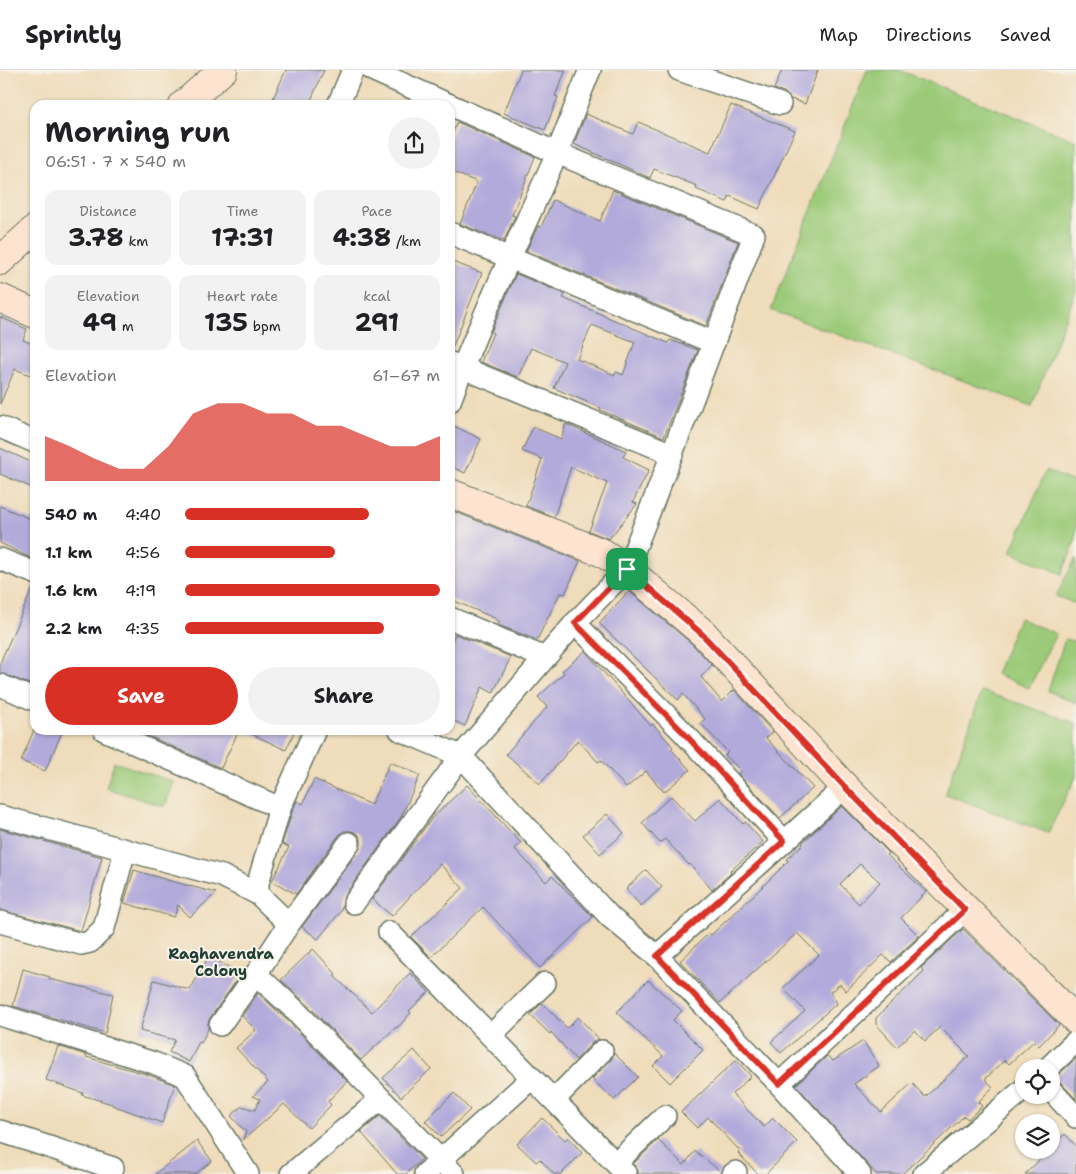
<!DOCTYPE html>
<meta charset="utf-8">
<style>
:root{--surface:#fff;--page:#f2f2f2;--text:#202124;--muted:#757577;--line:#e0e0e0;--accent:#d93025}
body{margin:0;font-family:"Shantell Sans",sans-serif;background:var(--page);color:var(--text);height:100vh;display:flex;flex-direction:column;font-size:19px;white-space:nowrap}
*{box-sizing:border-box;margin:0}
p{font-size:16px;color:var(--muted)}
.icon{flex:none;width:28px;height:28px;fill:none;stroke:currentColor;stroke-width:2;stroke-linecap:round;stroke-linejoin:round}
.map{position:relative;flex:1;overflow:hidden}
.panel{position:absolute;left:30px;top:30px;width:425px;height:635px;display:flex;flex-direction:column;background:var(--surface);border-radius:15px;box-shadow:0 1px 4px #0004}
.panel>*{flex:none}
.tools{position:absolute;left:1015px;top:989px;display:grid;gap:10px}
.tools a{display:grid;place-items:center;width:45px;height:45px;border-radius:50%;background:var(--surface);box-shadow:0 1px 4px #0004;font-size:25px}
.pin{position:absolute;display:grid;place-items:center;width:42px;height:42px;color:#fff;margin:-21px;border-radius:10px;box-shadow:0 2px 8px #0006}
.round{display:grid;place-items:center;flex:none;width:52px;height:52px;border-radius:26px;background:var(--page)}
.summary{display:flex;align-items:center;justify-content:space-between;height:85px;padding:0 15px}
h1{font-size:28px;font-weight:700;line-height:38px}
.stats{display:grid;grid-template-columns:repeat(3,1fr);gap:8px;height:85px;padding:5px 15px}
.stats div{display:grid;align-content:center;border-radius:12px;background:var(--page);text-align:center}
.stats b{font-size:25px;font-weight:700}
.stats small{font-size:14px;font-weight:400}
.stats p{font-size:14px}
.chart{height:140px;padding:10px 15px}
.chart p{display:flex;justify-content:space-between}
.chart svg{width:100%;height:90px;margin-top:5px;fill:var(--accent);opacity:.7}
.action{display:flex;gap:10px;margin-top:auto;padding:10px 15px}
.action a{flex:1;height:58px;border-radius:30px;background:var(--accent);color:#fff;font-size:20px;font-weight:700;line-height:58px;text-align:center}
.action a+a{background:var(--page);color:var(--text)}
ul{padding:0 15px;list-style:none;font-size:16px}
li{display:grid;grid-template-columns:80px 60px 1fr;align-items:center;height:38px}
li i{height:12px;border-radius:6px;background:var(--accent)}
header{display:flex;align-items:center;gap:30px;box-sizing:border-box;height:70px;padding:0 25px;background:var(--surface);border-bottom:1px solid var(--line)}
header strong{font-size:24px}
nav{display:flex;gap:28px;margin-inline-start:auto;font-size:18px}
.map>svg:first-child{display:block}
.green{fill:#9bca78;stroke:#5d8456}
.building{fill:#b2aadb;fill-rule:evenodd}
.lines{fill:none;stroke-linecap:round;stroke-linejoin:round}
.street-casing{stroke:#687563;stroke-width:24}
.secondary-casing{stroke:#687563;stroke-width:30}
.street{stroke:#fff;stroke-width:21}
.secondary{stroke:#fde4d1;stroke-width:28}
.route-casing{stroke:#fff;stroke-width:10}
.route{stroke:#d93025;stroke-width:6}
.labels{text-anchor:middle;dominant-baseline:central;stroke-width:4;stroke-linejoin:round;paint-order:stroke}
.neighbourhood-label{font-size:15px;font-weight:bold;fill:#1f3d34;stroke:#f7f3e8}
</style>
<header>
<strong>Sprintly</strong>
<nav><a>Map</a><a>Directions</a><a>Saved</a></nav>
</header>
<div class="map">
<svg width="1076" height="1104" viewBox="0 0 1076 1104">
<rect width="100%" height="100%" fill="#f7f3e8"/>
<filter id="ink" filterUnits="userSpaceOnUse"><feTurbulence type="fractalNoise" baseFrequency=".02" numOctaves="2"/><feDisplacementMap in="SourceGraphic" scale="10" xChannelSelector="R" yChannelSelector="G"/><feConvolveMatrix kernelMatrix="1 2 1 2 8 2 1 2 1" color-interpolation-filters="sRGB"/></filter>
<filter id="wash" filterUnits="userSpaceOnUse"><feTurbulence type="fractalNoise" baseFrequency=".0096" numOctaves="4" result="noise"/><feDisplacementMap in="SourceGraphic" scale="20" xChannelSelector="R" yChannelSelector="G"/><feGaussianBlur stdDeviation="1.12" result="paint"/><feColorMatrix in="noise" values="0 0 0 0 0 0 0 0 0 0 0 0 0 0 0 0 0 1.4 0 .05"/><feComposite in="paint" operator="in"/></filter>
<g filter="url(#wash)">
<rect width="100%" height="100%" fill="#efdcba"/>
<!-- green -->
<g class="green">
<polygon points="867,0 899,0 1076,71 1076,221 1032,336 771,240"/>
<polygon points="1046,400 1076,413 1076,469 1062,504 1011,482"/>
<polygon points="1076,488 1076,534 1056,526"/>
<polygon points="1019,548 1056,564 1029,618 996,604"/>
<polygon points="1065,569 1076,572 1076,633 1048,621"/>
<polygon points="982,621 1076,653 1076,707 1048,763 945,724"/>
<polygon points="114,692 174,712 165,737 106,718"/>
</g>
<g id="blocks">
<!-- building -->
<g class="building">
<polygon points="286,0 324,0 309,35 270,35"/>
<polygon points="521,0 566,0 555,26 558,27 545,60 504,43"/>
<polygon points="782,0 818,0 805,34 791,29 784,22 774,19"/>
<polygon points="731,35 795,61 759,139 730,126 727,132 696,119 697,116 654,99 650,108 574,74 586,44 633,64 638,52 710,82"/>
<polygon points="457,52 535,87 512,145 515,146 504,171 460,154 477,112 450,101 450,70"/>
<polygon points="613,120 738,172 706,256 526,181 538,156 541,157 553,130 600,151"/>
<polygon points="450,191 482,203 451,281 450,281"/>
<path d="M516 204 565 224 563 228 668 273 670 270 698 280 664 367 600 340 601 338 554 318 565 292 531 278 518 307 481 292 493 263 491 262ZM592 255 635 272 623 305 616 302 615 305 577 289Z"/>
<polygon points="0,247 27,259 23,270 35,275 35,307 15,299 0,334"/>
<polygon points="450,354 481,369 465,403 450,396"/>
<polygon points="566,354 626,381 623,387 649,400 633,432 637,434 609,469 589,461 607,413 571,397 554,447 526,436 542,389 522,381 533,357 561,369"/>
<polygon points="0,378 35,394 35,419 0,404"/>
<polygon points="0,436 35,451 35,490 0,473"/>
<polygon points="450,440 580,491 565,524 560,523 537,570 498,555 500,552 494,548 450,529"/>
<polygon points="34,515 35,515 35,616 0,603 0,593"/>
<polygon points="629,521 692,574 712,595 701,607 722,632 734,620 773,662 766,668 813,718 780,748 738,704 741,701 725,685 728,682 700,653 705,649 683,624 678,630 599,553"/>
<polygon points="455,564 511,587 493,623 482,617 465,656 450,649 450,576"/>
<polygon points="585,581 651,656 653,654 673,677 671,679 690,700 664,722 646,701 626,718 601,690 598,692 578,670 540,714 506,684 547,637 538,627 564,603 562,601"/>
<polygon points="34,660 63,660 45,701 21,691"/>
<polygon points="135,660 239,660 221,698"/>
<polygon points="243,660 295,660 286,680"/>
<polygon points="390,692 420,705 401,747 344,826 341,841 318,869 302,857 359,780 361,775 361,768 357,763 351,761 344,761 339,765 296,824 272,811 289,777 282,774 292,742 297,731 303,734 314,709 371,735"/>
<polygon points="467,715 521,773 515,779 546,812 552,806 593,847 540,898 483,837 431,887 411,867 463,818 440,794 392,846 372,829 432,748"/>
<polygon points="671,726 695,751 720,728 743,754 745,752 763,772 730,801 731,803 712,820 690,794 689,795 665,769 660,773 642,753"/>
<path d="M842 736 889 783 887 785 926 822 901 848 919 866 891 892 883 885 846 921 840 914 830 922 837 933 781 983 771 972 805 941 783 918 819 885 797 863 720 933 680 891 709 863 711 865 757 822 788 791 787 789 803 774 802 773ZM860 794 880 812 859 834 840 814Z"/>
<polygon points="607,744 624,763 600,784 583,765"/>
<polygon points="0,759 102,787 81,861 0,840"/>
<polygon points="134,800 167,810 216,823 190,847 178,835 174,847 124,833"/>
<polygon points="646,800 662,817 641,836 626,819"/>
<polygon points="963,859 1059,955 1039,976 1034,971 1009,994 1005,990 985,1009 993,1017 978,1032 982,1036 968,1049 964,1046 902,1104 876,1104 796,1015 827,986 833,991 863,971 879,996 854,1014 881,1042 912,1013 925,1027 969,986 940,957 925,971 915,960 897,977 876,954 876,948 924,901 921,898"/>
<polygon points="313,879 336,904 334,906 372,942 410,903 429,922 409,941 411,943 397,958 396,957 361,990 306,933 281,910"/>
<polygon points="209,886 241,904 210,948 208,953 208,959 201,973 199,972 189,992 169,982 175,970 140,961 154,910 190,920"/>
<polygon points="23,899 50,907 49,909 113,924 105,963 13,936"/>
<polygon points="648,910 682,941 673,950 703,980 670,1013 653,996 663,986 617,942"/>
<polygon points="258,923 288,951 347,1011 328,1031 331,1035 309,1058 284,1034 242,1071 246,1062 231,1046 242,1036 255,1040 260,1029 253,1026 268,1012 236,978 256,960 242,946"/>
<polygon points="542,933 567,958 578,947 599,969 593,972 576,990 551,962 550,964 530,945"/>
<polygon points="58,976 86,985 86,987 149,1005 175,1015 162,1053 112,1035 112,1034 82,1025 83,1023 46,1010"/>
<polygon points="414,980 431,999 401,1027 383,1008"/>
<polygon points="614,983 638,1007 614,1030 592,1009 611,990"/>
<polygon points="1076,988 1076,1029 1060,1012 1055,1008"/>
<polygon points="736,990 751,1006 732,1024 764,1057 773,1048 797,1072 766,1104 758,1104 738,1083 740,1081 708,1047 697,1058 681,1042"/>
<polygon points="454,1023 470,1040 441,1067 425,1051"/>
<polygon points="380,1046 422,1089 406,1104 397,1104 361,1062"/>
<polygon points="542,1048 565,1070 568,1067 582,1083 561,1104 554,1104 540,1089 536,1092 517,1074"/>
<polygon points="1065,1064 1076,1076 1076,1104 1025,1104 1047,1083 1046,1082 1047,1080 1051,1080 1051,1076"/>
<polygon points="658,1070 684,1095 695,1081 721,1102 721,1104 638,1104 638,1100 633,1094"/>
<polygon points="197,1071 212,1091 195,1104 155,1104"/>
</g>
</g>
</g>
<g filter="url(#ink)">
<use href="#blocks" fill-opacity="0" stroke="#687563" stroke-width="1"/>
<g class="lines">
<!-- street casing -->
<g class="street-casing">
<g id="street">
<polyline points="372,0 450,35"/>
<polyline points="679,0 780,34"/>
<polyline points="338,35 353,0"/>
<polyline points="450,163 714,273"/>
<polyline points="451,293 672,384"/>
<path d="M450 331C481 247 520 167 556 85 568 57 578 28 590 0"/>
<polyline points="0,357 35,372"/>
<polyline points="0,489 35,503"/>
<polyline points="450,548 545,588"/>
<polyline points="575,553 682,661 784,771"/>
<polyline points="0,615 35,630"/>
<polyline points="104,660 280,738"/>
<polyline points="400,660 461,686 610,847 657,886 779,1014 860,1104"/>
<polyline points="0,746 222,806 258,824"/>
<polyline points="354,833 461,686 575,553 627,499 672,384 754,165 557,83 450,35"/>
<polyline points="0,852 81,874 90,872 104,858 125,780"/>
<polyline points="289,854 258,824 258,813 280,738 315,660"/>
<polyline points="389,862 626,1104"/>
<polyline points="657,886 845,717"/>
<polyline points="256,904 297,942 454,1104"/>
<polyline points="0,945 154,993 185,1006 248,1104"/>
<polyline points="220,955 256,904 289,854 349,773"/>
<polyline points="491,965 545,913"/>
<polyline points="1048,998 1076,971"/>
<polyline points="779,1014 965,840"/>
<polyline points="1051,1020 1076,1047"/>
<polyline points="554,1030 602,981"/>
<polyline points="0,1061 113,1098"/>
<polyline points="616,1093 665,1046"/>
<polyline points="291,1104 381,1029"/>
<polyline points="425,1104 532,1008"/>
<polyline points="733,1104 736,1102"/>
<polyline points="924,1104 1024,1019"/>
</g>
</g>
<!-- secondary casing -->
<g class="secondary-casing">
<g id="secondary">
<polyline points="183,35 223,0"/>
<polyline points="0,191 35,159"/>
<polyline points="0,228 35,244"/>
<polyline points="450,423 603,483 627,499 703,563 845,717 1076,950"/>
</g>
</g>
<!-- street -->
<use href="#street" class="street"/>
<!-- secondary -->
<use href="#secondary" class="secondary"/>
</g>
</g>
<g class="lines" filter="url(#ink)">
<!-- route casing -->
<g class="route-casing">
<polygon id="route" points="627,499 702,564 845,717 965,840 779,1014 657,886 784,771 682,661 575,553"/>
</g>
<!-- route -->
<use href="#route" class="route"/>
</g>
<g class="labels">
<!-- neighbourhood labels -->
<g class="neighbourhood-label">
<text x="221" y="884">Raghavendra<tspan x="221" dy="17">Colony</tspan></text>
</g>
</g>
</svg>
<div class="tools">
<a><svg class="icon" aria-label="locate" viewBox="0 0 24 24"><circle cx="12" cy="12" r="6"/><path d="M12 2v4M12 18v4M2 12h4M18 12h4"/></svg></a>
<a><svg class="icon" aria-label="layers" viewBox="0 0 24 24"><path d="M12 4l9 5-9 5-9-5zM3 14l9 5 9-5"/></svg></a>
</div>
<div class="pin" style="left:627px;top:499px;background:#1e9e55"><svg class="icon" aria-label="arrive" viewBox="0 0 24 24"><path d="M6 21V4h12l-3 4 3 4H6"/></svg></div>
<section class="panel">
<div class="summary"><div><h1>Morning run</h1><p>06:51 · 7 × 540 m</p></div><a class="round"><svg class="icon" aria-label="share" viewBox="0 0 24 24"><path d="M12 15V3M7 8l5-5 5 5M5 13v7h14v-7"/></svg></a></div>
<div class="stats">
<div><p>Distance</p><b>3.78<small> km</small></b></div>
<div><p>Time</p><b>17:31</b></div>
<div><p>Pace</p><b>4:38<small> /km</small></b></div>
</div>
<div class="stats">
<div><p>Elevation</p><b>49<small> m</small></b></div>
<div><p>Heart rate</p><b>135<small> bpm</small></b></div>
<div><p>kcal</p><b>291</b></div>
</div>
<div class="chart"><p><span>Elevation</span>61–67 m</p>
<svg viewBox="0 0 160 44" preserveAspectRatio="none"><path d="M0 44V22L10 27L20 33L30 38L40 38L50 27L60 11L70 6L80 6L90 11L100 11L110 17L120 17L130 22L140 27L150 27L160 22V44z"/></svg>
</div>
<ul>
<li><b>540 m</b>4:40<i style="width:72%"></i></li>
<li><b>1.1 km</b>4:56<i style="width:59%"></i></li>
<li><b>1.6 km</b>4:19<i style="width:100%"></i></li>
<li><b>2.2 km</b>4:35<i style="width:78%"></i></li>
</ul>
<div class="action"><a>Save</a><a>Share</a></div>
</section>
</div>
